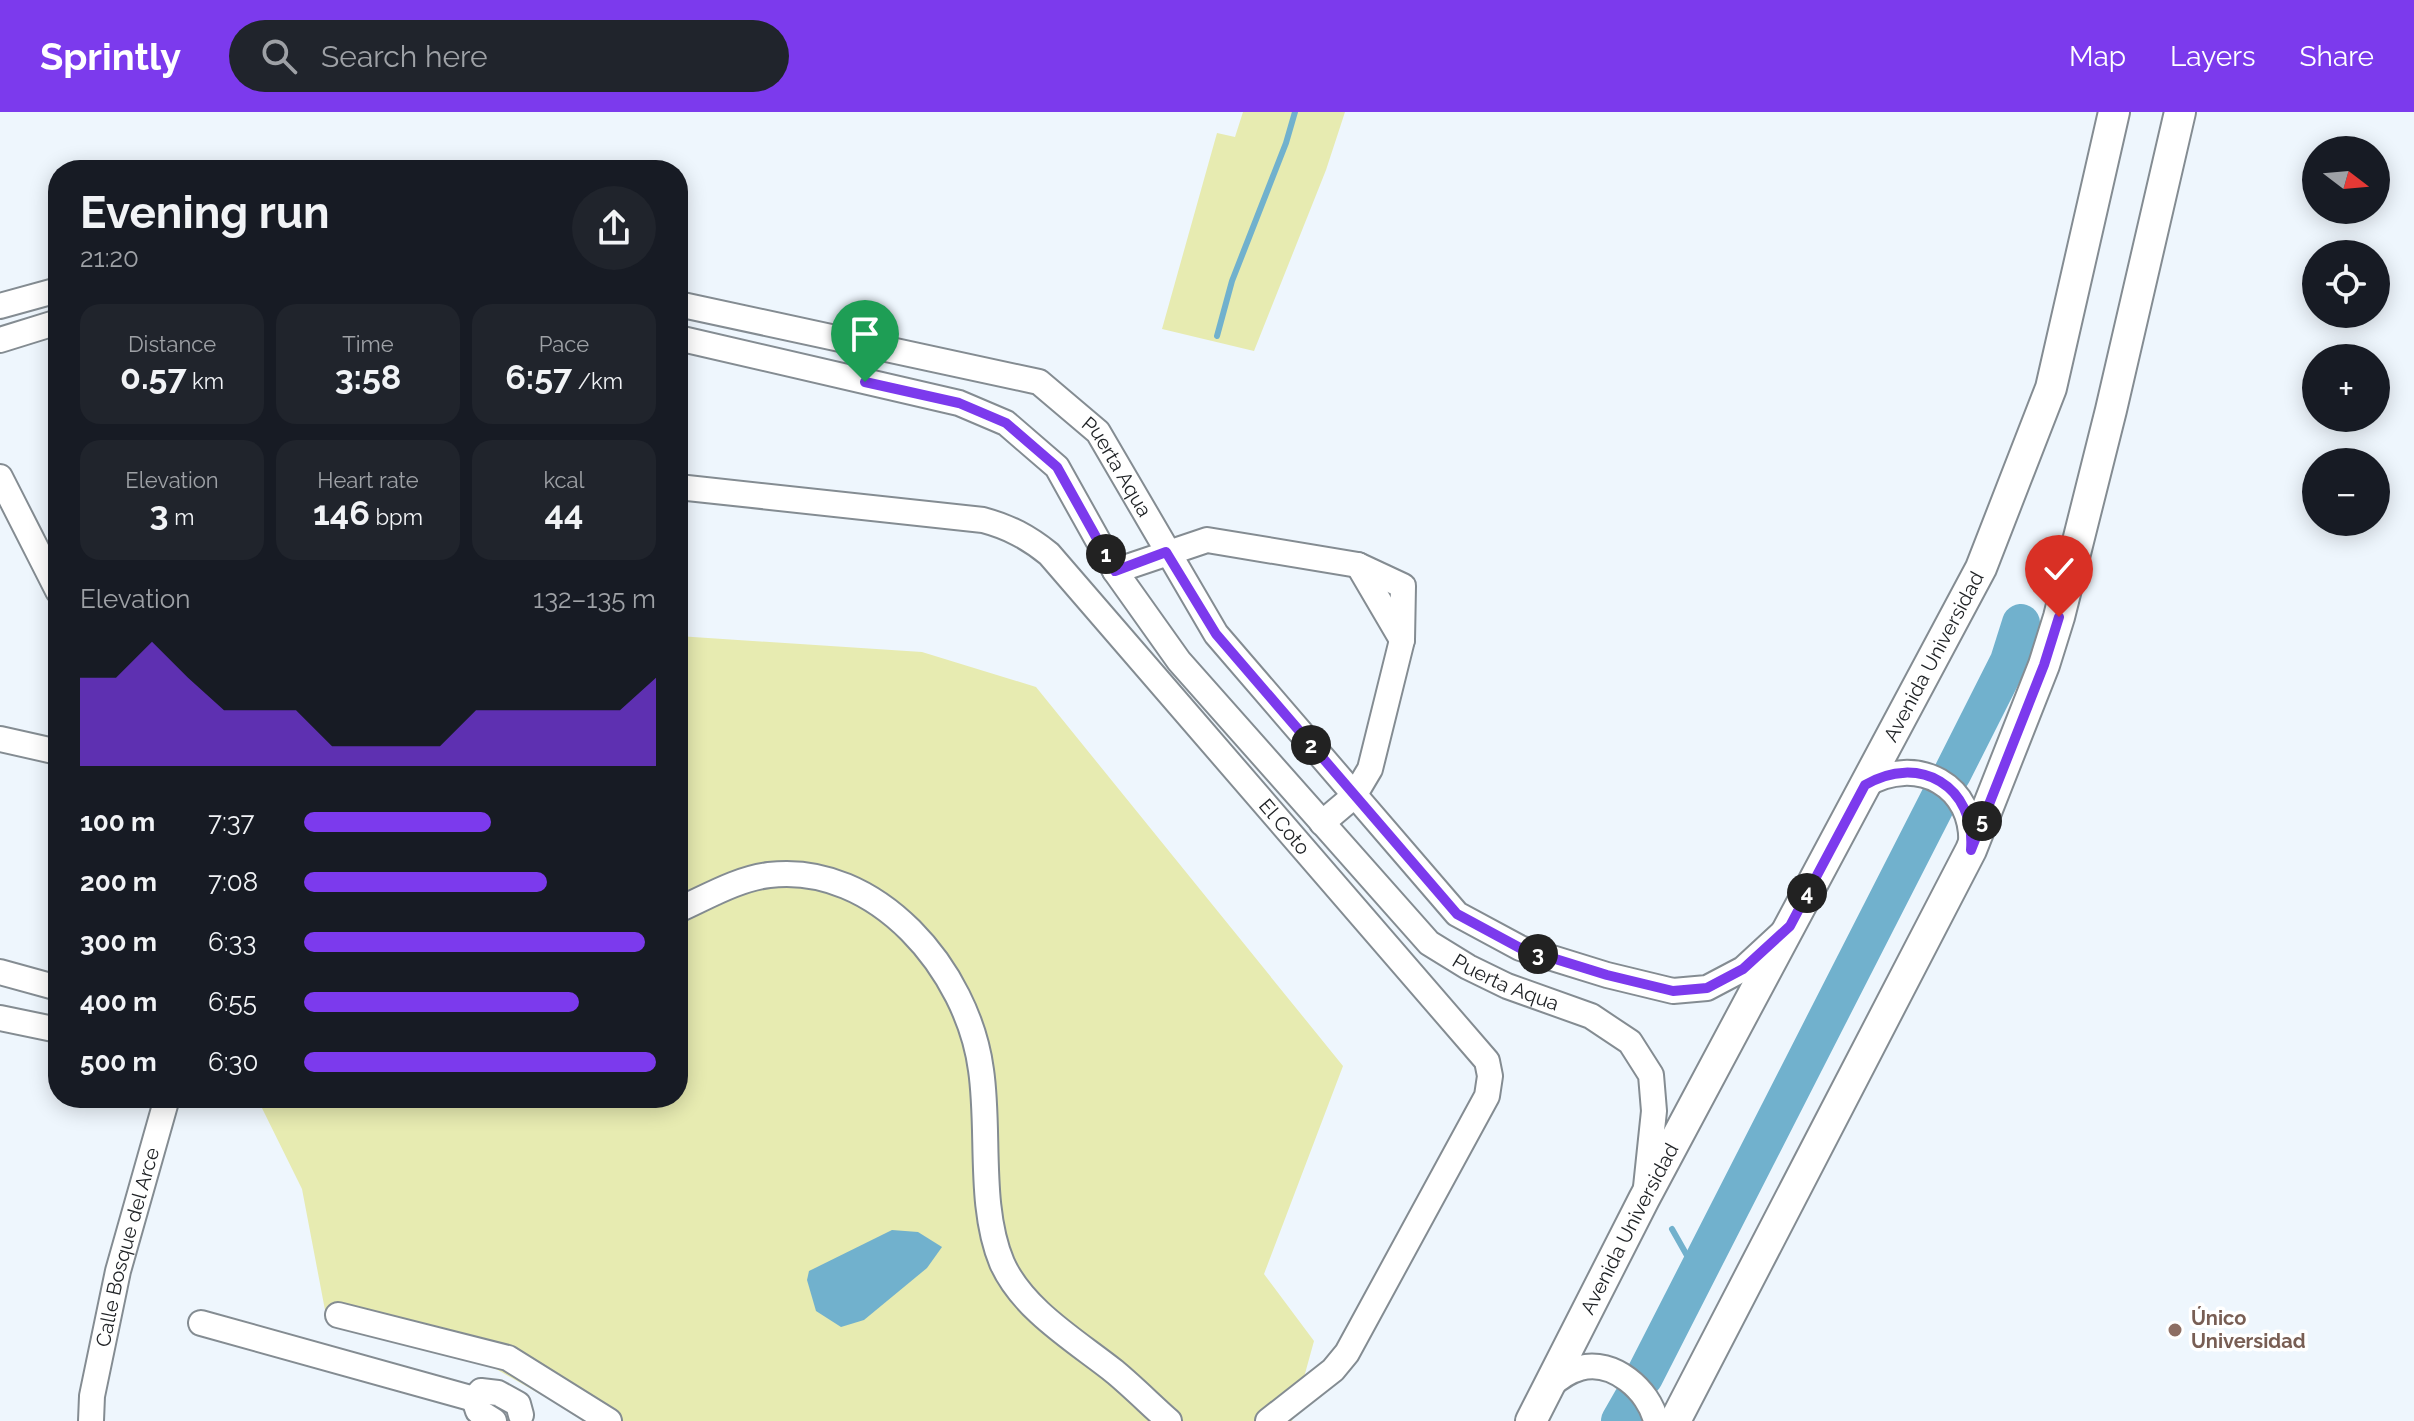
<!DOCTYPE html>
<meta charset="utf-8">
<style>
:root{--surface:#171b24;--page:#20242c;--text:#f1f3f6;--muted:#9ea1a6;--accent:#7c3aed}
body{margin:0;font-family:Raleway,sans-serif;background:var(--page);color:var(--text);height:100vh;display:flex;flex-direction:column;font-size:30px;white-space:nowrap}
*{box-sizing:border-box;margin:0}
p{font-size:26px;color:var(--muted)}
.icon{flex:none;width:44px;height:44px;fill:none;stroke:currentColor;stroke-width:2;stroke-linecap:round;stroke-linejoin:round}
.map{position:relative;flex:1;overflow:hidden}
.panel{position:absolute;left:48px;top:48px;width:640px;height:948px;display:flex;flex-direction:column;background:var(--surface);border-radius:32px;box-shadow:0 4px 20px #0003}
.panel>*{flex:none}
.needle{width:52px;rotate:106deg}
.buttons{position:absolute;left:2302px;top:24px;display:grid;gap:16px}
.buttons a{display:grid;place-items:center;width:88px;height:88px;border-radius:50%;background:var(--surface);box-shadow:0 4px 20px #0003;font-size:40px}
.pin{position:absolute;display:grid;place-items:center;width:68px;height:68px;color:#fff;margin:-82px -34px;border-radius:50% 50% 50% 0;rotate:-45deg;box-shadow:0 0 8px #0007}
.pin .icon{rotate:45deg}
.km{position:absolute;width:40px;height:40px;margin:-20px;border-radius:50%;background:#222;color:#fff;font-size:22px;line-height:40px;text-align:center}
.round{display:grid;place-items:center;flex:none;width:84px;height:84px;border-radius:42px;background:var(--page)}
.headline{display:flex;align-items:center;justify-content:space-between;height:136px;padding:0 32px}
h1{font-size:44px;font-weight:700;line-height:60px}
.stats{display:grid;grid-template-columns:repeat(3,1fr);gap:12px;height:136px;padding:8px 32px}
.stats div{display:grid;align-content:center;border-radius:20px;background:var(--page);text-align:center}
.stats b{font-size:34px;font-weight:700}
.stats small{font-size:22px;font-weight:400}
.stats p{font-size:22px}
.chart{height:224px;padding:16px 32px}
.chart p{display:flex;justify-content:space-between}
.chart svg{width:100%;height:144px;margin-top:8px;fill:var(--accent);opacity:.7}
ul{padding:0 32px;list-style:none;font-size:26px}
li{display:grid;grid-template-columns:128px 96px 1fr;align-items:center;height:60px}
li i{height:20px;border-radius:10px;background:var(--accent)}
header{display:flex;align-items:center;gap:48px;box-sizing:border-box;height:112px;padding:0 40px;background:var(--accent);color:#fff}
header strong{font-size:38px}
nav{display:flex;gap:44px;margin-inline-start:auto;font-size:28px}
.search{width:560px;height:72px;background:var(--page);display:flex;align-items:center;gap:20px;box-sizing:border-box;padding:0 28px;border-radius:44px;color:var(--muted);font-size:30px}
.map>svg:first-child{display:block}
.green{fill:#e7ebb1}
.water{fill:#71b1cd}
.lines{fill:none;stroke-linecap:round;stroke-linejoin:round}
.stream{stroke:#71b1cd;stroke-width:6}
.river{stroke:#71b1cd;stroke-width:38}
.minor-casing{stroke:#848c92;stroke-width:28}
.major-casing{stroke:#848c92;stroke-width:34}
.minor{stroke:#fff;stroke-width:24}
.major{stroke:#fff;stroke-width:30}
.route-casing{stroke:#fff;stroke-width:16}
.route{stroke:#7c3aed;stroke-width:10}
.education-dot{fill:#8d6e63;stroke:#fff;stroke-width:3}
.labels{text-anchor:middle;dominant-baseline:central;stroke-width:7;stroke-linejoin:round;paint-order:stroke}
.street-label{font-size:20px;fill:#212427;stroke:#fff}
.education-label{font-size:20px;font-weight:bold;fill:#785e54;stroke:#fff;text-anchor:start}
</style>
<header>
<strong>Sprintly</strong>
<div class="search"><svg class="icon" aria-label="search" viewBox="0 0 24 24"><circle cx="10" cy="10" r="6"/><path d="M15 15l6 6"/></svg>Search here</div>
<nav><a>Map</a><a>Layers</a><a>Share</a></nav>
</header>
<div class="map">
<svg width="2414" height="1309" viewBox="0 0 2414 1309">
<rect width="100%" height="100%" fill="#eef6fd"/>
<!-- green -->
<g class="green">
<polygon points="1243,0 1345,0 1326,58 1254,239 1162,217 1217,21 1235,25"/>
<polygon points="678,524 922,540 1036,575 1343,954 1264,1162 1314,1229 1292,1309 587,1309 496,1257 325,1198 302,1077 257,986 678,986"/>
</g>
<!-- water -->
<polygon class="water" points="892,1118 918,1120 942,1135 927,1156 864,1208 841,1215 816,1199 807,1168 809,1159"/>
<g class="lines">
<!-- stream -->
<g class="stream">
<polyline points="1217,224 1232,169 1286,31 1295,0"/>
<polyline points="1672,1117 1698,1163"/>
</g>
<!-- river -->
<g class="river">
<polyline points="1952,662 2009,549 2021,511"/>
<polyline points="1644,1265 1940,685"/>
<polyline points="1620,1309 1632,1288"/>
</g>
<!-- minor casing -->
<g class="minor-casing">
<g id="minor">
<path id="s1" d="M678 192 1039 270 1098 320 1216 522 1457 802 1520 836 1607 863 1673 879 1707 876 1743 857 1782 821"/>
<polyline points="0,194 58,178"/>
<path id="s2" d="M678 226 959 291 1006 311 1057 355 1115 459 1179 549 1429 831 1468 855 1507 874 1591 904 1630 930 1651 963 1654 999 1646 1075"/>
<polyline points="0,228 58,210"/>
<polyline points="0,365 58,479"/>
<path id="s3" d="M678 375 983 408C1009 415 1028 425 1049 442L1487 949 1490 964 1487 984 1347 1241 1333 1258 1268 1309"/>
<polyline points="1358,453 1402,528"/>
<polyline points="1115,459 1207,428 1358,453 1403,474 1402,528 1370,657 1354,684 1322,711"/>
<polyline points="0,627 58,640"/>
<path d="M1865 673C1917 642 1976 673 1971 736"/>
<path d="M678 798C707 785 737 767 769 763 877 750 968 859 981 958 990 1019 978 1094 1002 1151 1023 1198 1076 1229 1115 1260 1133 1275 1151 1293 1169 1309"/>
<polyline points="0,860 58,876"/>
<polyline points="0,906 58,918"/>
<polyline points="338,1203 508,1246 609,1309"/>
<polyline points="201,1211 474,1287"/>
<path d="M1547 1276C1557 1268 1567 1259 1580 1256 1613 1247 1649 1278 1656 1309"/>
<polyline points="474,1287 481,1279 498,1281 518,1292 521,1303"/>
<polyline points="474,1287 478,1299 494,1309"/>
<path id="s4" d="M91 1309 92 1284 118 1159 167 986"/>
</g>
</g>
<!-- major casing -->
<g class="major-casing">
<g id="major">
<path id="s5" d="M1531 1309 1644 1087 1981 456 2051 276 2114 0"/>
<polyline points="1675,1309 1971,738 2044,553 2059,505 2111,298 2180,0"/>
</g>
</g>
<!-- minor -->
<use href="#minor" class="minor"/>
<!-- major -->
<use href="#major" class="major"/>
</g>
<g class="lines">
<!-- route casing -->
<g class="route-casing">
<path id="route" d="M865 270 959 291 1006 311 1057 355 1115 459 1166 440 1216 522 1457 802 1520 836 1607 863 1673 879 1707 876 1743 857 1790 814 1865 673C1919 641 1976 674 1971 738L2044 553 2059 505"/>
</g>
<!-- route -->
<use href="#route" class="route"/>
</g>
<!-- markers -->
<circle class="education-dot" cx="2175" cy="1218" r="8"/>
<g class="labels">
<!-- street labels -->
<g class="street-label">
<text stroke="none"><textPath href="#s1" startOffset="486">Puerta Aqua</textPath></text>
<text stroke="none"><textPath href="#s5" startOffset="864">Avenida Universidad</textPath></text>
<text stroke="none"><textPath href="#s3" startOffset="742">El Coto</textPath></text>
<text stroke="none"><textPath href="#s2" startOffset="1100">Puerta Aqua</textPath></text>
<text stroke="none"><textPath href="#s5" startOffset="216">Avenida Universidad</textPath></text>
<text stroke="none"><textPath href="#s4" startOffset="178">Calle Bosque del Arce</textPath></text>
</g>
<!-- education labels -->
<g class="education-label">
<text x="2191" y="1206">Único<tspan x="2191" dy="23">Universidad</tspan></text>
</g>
</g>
</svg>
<div class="buttons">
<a><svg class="needle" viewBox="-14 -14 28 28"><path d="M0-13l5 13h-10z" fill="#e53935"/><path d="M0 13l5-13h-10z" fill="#9ea1a6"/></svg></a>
<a><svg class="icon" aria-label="locate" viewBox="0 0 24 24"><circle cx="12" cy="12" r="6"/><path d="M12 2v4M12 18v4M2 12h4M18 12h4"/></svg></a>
<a>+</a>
<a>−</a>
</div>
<div class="pin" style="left:865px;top:270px;background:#1e9e55"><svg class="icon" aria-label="arrive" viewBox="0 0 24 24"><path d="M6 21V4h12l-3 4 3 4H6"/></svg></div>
<div class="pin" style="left:2059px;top:505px;background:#d93025"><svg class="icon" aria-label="check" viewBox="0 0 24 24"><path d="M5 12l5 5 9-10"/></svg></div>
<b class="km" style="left:1106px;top:442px">1</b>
<b class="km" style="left:1311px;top:633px">2</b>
<b class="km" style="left:1538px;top:842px">3</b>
<b class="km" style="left:1807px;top:781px">4</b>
<b class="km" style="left:1982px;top:709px">5</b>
<section class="panel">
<div class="headline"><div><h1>Evening run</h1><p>21:20</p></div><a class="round"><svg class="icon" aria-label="share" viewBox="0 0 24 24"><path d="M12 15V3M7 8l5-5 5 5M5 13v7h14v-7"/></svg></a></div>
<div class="stats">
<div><p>Distance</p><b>0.57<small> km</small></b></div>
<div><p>Time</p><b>3:58</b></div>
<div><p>Pace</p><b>6:57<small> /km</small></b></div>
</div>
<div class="stats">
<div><p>Elevation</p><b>3<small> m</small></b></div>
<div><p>Heart rate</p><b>146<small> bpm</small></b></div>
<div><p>kcal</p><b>44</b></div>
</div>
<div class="chart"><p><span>Elevation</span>132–135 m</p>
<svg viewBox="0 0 160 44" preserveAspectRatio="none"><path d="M0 44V17L10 17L20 6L30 17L40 27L50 27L60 27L70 38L80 38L90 38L100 38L110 27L120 27L130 27L140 27L150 27L160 17V44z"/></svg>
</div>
<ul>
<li><b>100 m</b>7:37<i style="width:53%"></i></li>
<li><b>200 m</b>7:08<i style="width:69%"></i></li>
<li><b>300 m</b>6:33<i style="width:97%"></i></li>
<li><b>400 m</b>6:55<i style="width:78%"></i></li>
<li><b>500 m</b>6:30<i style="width:100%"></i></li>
</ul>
</section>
</div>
